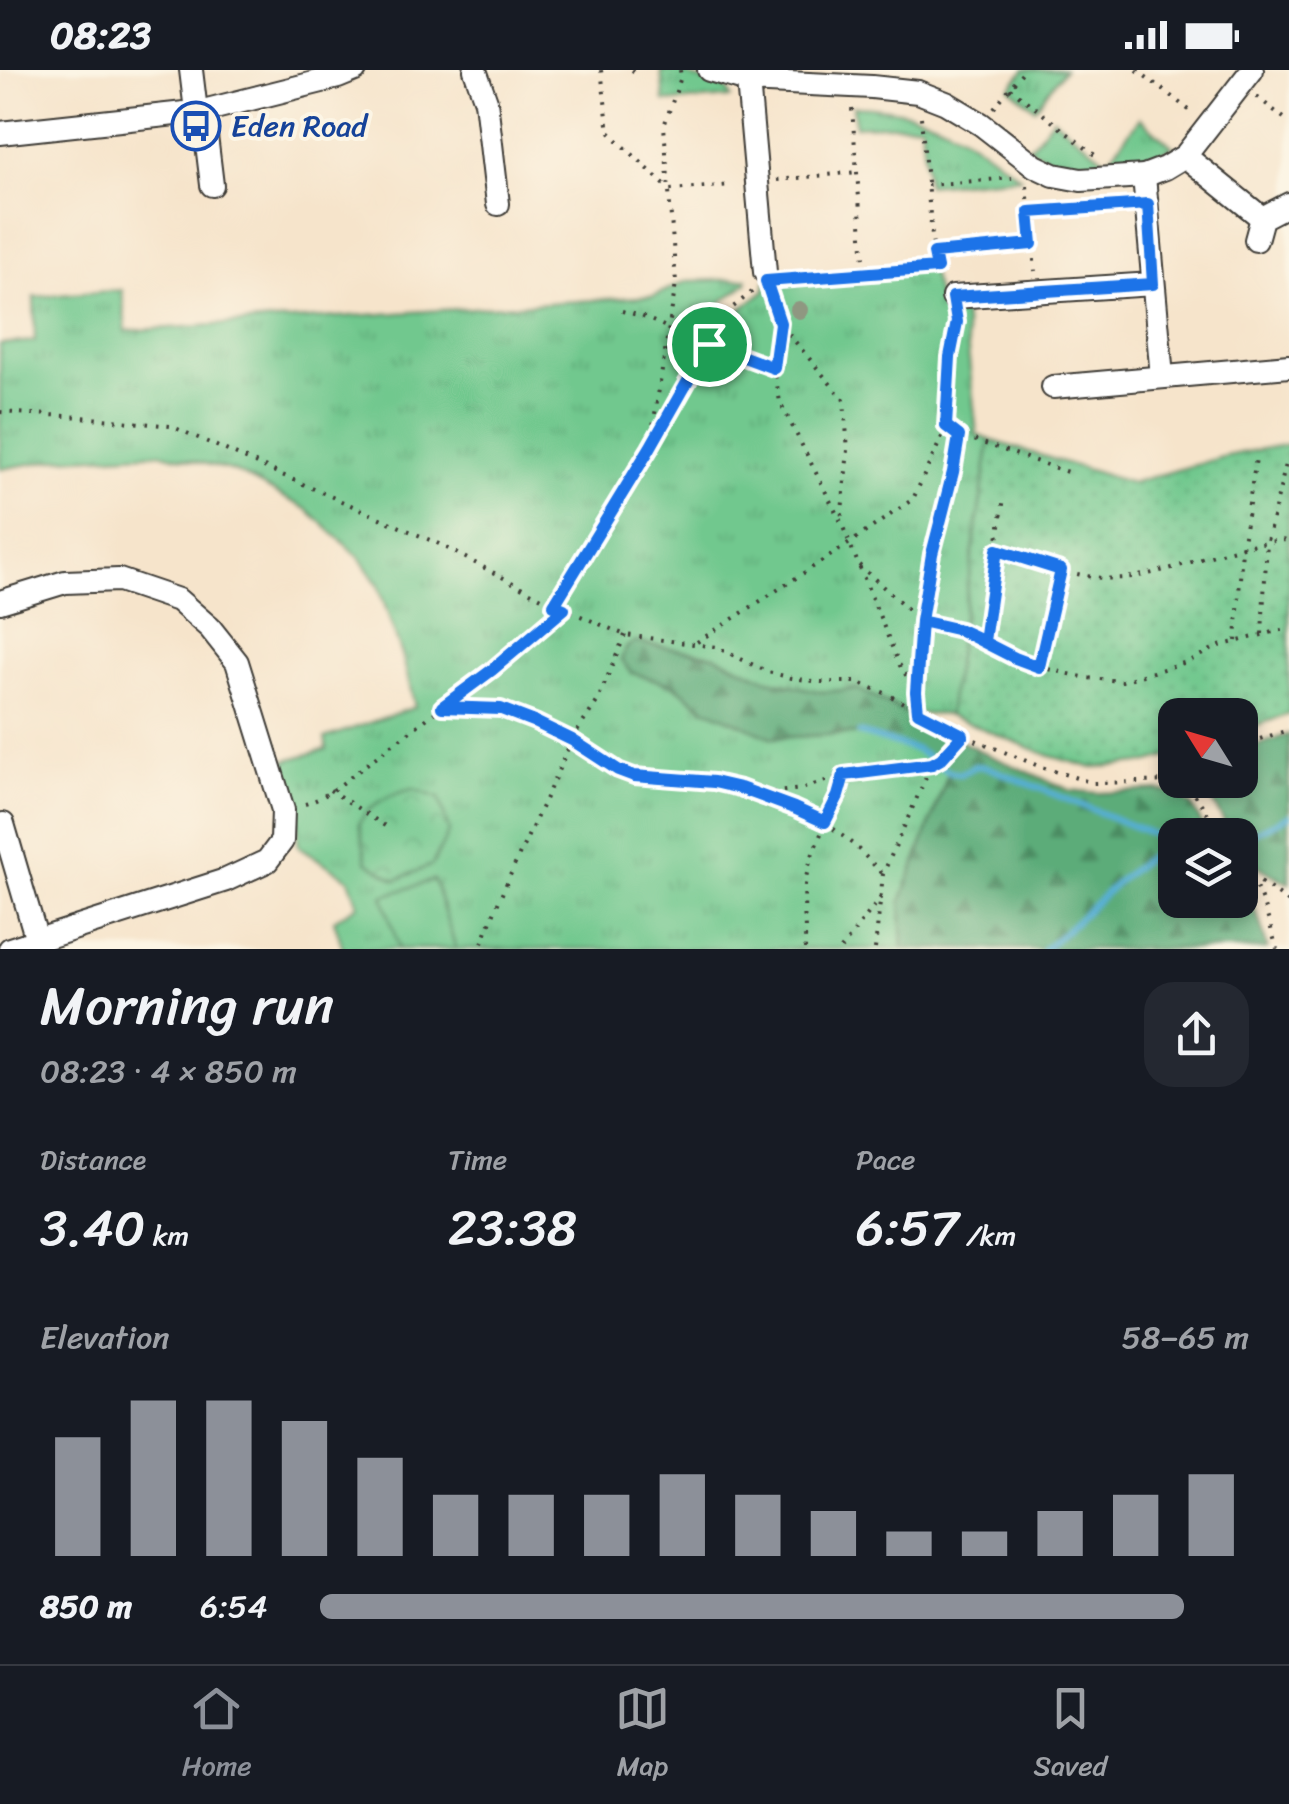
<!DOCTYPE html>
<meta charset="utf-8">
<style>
:root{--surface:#171b24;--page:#242831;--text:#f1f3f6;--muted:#9ea1a6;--line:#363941;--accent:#8c9099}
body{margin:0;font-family:Sriracha,sans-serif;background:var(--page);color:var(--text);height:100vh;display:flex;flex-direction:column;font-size:38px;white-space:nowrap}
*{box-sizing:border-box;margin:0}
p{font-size:32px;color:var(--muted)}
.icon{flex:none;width:55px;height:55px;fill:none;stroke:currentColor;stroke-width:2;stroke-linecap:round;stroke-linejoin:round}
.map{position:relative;height:879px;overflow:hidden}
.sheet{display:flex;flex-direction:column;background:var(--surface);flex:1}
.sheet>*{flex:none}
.needle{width:65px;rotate:307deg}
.tools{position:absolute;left:1158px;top:628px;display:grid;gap:20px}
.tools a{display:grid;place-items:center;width:100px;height:100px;border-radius:20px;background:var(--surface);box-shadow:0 5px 15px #0003;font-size:50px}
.pin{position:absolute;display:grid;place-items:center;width:85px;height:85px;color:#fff;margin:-42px;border:5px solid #fff;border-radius:50%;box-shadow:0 2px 10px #0007}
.round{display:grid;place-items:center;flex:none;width:105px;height:105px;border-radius:30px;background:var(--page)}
.headline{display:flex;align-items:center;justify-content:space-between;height:170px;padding:0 40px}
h1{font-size:55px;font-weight:600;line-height:75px}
.stats{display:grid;grid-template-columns:repeat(3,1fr);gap:15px;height:170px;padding:10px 40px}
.stats div{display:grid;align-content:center}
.stats b{font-size:50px;font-weight:600}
.stats small{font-size:28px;font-weight:400}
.stats p{font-size:28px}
.chart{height:280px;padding:20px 40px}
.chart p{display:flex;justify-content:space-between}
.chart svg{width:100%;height:180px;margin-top:10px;stroke:var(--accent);stroke-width:6}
ul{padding:0 40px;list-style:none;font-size:32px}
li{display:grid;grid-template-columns:160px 120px 1fr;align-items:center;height:75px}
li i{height:25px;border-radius:12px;background:var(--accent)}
.status{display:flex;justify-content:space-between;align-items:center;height:70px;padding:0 50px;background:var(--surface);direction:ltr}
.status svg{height:28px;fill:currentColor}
.tabs{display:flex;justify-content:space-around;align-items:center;height:140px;border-top:2px solid var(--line);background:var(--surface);font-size:28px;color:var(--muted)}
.tabs a{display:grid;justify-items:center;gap:5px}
.tabs .selected{color:var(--accent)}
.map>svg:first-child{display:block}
.grass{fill:url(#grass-tufts);stroke:#467255;stroke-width:2.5}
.forest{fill:url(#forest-firs);stroke:#3c644a;stroke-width:2.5}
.park{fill:url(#park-crowns);stroke:#467255;stroke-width:2.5}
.garden{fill:url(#garden-dots);stroke:#467255;stroke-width:2.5}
.pitch{fill:#71c88e;stroke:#467255;stroke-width:2.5}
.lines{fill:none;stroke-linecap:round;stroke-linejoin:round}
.stream{stroke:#56afd4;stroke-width:6}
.minor-casing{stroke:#3d3a36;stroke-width:26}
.path{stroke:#3d3a36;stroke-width:4;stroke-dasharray:2.5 8;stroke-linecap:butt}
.minor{stroke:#fff;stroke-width:22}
.tree{fill:#8f9781}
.route-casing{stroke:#fff;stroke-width:20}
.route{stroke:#1a73e8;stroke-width:12}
.labels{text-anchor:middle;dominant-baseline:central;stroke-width:8;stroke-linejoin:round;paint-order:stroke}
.transit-label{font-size:30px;fill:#164399;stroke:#fcf5e5;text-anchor:start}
</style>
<div class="status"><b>08:23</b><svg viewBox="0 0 49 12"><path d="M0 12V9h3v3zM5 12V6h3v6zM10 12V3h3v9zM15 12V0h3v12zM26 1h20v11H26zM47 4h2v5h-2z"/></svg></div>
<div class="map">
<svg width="1289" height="879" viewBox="0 0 1289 879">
<defs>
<pattern id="grass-tufts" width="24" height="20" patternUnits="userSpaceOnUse" patternTransform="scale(2.5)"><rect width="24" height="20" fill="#71c88e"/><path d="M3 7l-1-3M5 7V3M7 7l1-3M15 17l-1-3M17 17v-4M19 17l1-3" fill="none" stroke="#61ab7a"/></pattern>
<pattern id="forest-firs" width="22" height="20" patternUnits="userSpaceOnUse" patternTransform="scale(2.5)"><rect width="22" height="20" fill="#5cac79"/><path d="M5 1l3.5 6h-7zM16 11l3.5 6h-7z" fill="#4b8b62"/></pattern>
<pattern id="park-crowns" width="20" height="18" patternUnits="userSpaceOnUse" patternTransform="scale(2.5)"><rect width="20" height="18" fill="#71c88e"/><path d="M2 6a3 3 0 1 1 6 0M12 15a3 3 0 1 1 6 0" fill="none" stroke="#61ab7a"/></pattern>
<pattern id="garden-dots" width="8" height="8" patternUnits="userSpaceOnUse" patternTransform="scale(2.5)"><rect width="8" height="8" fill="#71c88e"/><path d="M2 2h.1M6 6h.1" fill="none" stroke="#61ab7a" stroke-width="1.8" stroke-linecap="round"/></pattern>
</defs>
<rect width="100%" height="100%" fill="#fcf5e5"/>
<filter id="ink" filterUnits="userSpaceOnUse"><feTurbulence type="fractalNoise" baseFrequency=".01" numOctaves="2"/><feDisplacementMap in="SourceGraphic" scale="20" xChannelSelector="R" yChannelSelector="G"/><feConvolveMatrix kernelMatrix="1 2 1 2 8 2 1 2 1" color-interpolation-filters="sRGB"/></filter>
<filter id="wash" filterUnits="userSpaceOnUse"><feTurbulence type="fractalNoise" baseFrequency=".0048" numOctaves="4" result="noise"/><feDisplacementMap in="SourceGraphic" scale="40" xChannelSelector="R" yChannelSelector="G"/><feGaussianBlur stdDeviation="2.25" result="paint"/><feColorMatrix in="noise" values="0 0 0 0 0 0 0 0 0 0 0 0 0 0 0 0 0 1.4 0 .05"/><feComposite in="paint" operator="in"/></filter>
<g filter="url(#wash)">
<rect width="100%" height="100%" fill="#f6e4cb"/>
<!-- grass -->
<g class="grass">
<polygon points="661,0 679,0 694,8 721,16 728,21 731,28 675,32 664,31"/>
<polygon points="1024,0 1064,0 1035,38 1010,18"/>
<path d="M853 36C929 38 963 62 1020 107L927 115 921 54 855 56Z"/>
<path d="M1053 48 1107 91 1140 48 1173 77C1128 100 1073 104 1029 78Z"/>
<polygon points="930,198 940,236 963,234 977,365 990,370 948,645 909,643 857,619 822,622 768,610 714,585 634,573 632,603 674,615 704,638 773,668 859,663 917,680 949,702 901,832 903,879 343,879 334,850 358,835 349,809 298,776 298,751 284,691 327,679 325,668 415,637 403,588 378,515 359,487 308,440 234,401 162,383 59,389 0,399 0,274 35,271 34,227 122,220 126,261 654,226 687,211 747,209 747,213 723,231 717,244 736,243 765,220 766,211"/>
</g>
<!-- forest -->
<g class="forest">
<polygon points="634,572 714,585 768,610 822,622 857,619 991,686 1070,720 1099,723 1157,720 1172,723 1192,736 1208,765 1175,765 1175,830 1240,830 1240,811 1258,846 1268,879 903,879 901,832 949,702 916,680 859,663 773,668 704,638 674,615 632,603 621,590 626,578"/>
<path d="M1289 664V814C1269 802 1240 792 1240 765H1232L1208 725 1203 710H1240V681Z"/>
</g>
<!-- park -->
<path class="park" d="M413 719 439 728 449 761 432 795 396 810 367 792 359 753C371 732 391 724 413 719Z"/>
<!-- garden -->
<polygon class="garden" points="990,370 1131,413 1226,386 1289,374 1289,644 1240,661 1240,645 1175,645 1175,685 1149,692 1093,698 1050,686 948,645"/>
<!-- pitch -->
<polygon class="pitch" points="434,810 456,879 399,879 383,826"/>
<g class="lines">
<!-- stream -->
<g class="stream">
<polyline points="859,663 917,680 949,702 960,704 975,696 987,697 1172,772"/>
<polyline points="1254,763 1289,746"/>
<path d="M1044 879C1087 845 1125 797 1173 772"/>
</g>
</g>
</g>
<g filter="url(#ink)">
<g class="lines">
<!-- minor casing -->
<g class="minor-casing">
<g id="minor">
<polyline points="191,0 196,41"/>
<polyline points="475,0 486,31 498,134"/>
<polyline points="709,0 748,11 872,17 918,22 946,33 981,54 1035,96 1054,105 1081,110 1144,106 1165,98 1185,86 1252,0"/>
<polyline points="748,11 765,202"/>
<polyline points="203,41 212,115"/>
<polyline points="0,63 203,41 338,7 355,0"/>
<polyline points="1185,86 1262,148"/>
<polyline points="1144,106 1162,307"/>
<polyline points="1256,170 1262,148 1289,134"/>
<polyline points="953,227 1153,214"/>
<polyline points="1053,317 1289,296"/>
<polyline points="0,532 65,512 119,510 178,530 210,558 237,592 283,740 282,771 267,791 226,810 10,879"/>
<polyline points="3,754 37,870"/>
</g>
</g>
<!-- path -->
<g class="path">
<polyline points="601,0 609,62 670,120 733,115"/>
<polyline points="632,0 635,2"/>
<polyline points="1137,0 1193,43"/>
<polyline points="1010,18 1096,86"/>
<polyline points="1257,27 1289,52"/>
<polyline points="994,38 1024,0"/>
<polyline points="852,39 865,204"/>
<polyline points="921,47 934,188 944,210"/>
<polyline points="777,110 857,102"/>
<polyline points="927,115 1012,108"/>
<polyline points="1027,116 1035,201"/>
<polyline points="1029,142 1124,135"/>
<polyline points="933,183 1032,174"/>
<polyline points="788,210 937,198"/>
<path d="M752 222 732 238 555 535 625 565 716 577 768 602 792 608 821 612H856L885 623 963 665 1041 697 1093 713 1174 711C1197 720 1208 745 1220 765"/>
<polyline points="771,224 780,253 774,298 780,332 841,452 899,594 916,621"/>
<polyline points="622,241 641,246 689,267 774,298"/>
<polyline points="782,256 844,330 848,380 841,452"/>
<polyline points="0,342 82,347 171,356 439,474 555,535"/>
<polyline points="947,356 959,365 1070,403"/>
<polyline points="650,375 676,213 664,56 681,7 680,0"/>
<path d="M997 479C1039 490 1079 512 1124 508 1180 502 1232 472 1289 470"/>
<polyline points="859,495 921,551 960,560 1015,588 1039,597 1087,608 1122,611 1187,592 1219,576 1289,558"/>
<polyline points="1262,564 1267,471 1287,390"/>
<polyline points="625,565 597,632 572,669 618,700 634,706 714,712 739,718 794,738 825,752 855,776 883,804"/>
<polyline points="984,571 1004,427"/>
<polyline points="1236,571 1242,478 1256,388"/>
<polyline points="697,572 850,473 913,429 947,356 950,287 957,252 956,247"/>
<polyline points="1039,597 1061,500"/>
<path d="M442 637 501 639 535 651 572 669C542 740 506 807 480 879"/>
<path d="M918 642C907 553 945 453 959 365"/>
<polyline points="1240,675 1289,660"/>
<polyline points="330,720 385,756"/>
<polyline points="762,724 801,719 844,705 930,694"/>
<path d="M305 734C328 728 356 702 376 687 440 639 503 591 564 539"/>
<path d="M1240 791C1260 817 1268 848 1277 879"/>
<polyline points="1252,806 1289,832"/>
<path d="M805 879C806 857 802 830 806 808 813 772 835 741 844 705"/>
<polyline points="841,879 881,827"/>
<polyline points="875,879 883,804 932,694 941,689 963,665"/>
</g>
<!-- minor -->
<use href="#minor" class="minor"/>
</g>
<!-- trees -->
<circle class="tree" cx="799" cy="240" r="9"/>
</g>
<g class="lines" filter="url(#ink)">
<!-- route casing -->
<g class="route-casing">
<polyline id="route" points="709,274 650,378 554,535 564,539 492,600 442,637 501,639 535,652 572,670 618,700 634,706 714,712 740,718 794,738 825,752 838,726 844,705 932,694 941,689 963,665 918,642 916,622 921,551 960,560 984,571 997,480 1061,500 1039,597 1015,588 960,560 921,551 932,484 953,402 959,366 946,356 950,287 957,252 953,227 1153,214 1148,134 1029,142 1032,174 934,183 937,198 766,211 780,253 774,298 709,274"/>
</g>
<!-- route -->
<use href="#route" class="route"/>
</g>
<!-- icons -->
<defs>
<g id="bus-ring" transform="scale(2.5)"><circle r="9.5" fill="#fcf5e5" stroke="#1a4fb4" stroke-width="1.5"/><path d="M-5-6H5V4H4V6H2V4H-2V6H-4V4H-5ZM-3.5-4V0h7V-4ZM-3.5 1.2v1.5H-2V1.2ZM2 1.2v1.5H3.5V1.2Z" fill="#1a4fb4"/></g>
</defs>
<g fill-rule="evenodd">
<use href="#bus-ring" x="196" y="56"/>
</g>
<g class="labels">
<!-- transit labels -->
<g class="transit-label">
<text x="231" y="56">Eden Road</text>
</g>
</g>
</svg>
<div class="tools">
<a><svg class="needle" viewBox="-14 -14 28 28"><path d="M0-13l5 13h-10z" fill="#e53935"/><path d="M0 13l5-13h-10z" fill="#9ea1a6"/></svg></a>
<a><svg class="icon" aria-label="layers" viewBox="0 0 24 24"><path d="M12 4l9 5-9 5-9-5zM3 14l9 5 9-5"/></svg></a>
</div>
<div class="pin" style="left:709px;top:274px;background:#1e9e55"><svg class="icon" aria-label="arrive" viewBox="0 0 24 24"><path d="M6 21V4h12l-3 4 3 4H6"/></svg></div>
</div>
<section class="sheet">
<div class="headline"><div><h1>Morning run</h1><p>08:23 · 4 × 850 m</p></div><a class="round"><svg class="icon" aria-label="share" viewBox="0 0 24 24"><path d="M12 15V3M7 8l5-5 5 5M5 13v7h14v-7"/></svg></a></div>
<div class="stats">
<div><p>Distance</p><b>3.40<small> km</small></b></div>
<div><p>Time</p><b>23:38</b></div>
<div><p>Pace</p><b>6:57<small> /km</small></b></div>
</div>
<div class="chart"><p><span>Elevation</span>58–65 m</p>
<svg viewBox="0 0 160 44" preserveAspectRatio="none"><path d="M5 44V15M15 44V6M25 44V6M35 44V11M45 44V20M55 44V29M65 44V29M75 44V29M85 44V24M95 44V29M105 44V33M115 44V38M125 44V38M135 44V33M145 44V29M155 44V24"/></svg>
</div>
<ul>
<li><b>850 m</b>6:54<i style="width:93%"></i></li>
</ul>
</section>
<nav class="tabs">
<a class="selected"><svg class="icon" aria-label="home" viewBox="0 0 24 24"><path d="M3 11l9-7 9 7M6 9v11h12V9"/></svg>Home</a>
<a><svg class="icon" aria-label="map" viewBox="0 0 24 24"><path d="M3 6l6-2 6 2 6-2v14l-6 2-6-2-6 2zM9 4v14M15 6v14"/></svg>Map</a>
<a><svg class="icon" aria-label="saved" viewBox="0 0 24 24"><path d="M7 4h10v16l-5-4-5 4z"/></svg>Saved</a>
</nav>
